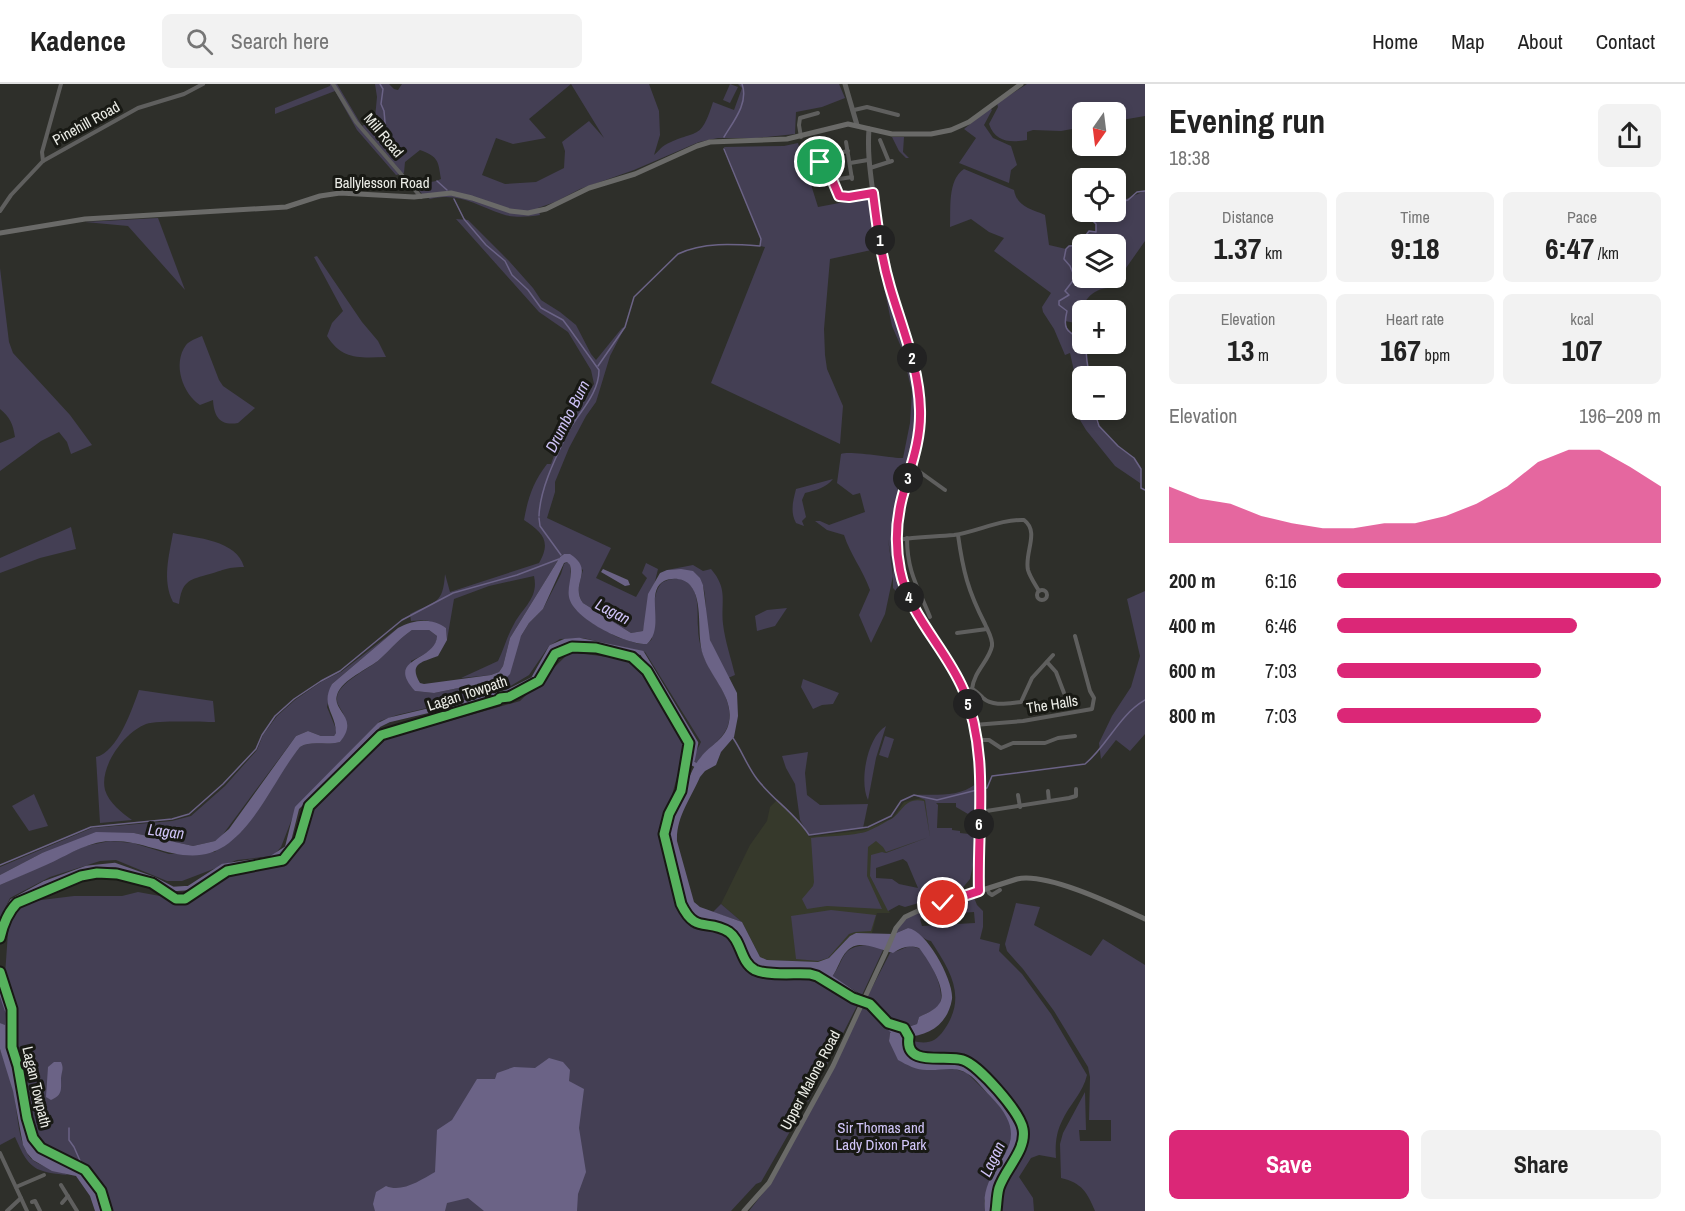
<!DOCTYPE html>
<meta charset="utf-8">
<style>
:root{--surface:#fff;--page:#f2f2f2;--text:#222;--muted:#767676;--line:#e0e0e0;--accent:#db2777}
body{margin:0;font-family:"Archivo Narrow",sans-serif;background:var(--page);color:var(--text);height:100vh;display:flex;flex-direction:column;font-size:22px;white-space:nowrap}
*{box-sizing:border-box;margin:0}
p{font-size:20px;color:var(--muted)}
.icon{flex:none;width:33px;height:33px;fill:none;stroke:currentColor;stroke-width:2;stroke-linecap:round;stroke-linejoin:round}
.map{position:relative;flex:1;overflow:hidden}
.side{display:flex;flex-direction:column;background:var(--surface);width:540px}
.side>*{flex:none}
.needle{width:39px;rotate:194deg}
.buttons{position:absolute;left:1072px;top:18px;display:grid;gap:12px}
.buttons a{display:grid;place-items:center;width:54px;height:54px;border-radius:9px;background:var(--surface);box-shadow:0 3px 9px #0003;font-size:30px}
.pin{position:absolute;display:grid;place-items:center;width:51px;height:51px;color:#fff;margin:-26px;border:3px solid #fff;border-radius:50%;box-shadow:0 2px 6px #0007}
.km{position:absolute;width:30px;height:30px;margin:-15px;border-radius:50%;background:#222;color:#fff;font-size:16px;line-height:30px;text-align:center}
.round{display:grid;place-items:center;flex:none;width:63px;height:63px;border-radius:9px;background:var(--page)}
.overview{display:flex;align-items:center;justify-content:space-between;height:102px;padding:0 24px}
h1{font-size:33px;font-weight:700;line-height:45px}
.stats{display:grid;grid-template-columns:repeat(3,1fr);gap:9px;height:102px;padding:6px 24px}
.stats div{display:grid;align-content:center;border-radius:9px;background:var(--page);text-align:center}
.stats b{font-size:30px;font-weight:700}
.stats small{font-size:16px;font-weight:400}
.stats p{font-size:16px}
.chart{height:168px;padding:12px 24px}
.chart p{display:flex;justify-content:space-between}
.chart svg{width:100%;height:108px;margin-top:6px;fill:var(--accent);opacity:.7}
.button{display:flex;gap:12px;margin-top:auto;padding:12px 24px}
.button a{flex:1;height:69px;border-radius:9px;background:var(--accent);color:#fff;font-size:24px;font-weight:700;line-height:69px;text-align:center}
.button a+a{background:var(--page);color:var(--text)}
ul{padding:0 24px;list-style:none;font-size:20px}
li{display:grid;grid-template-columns:96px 72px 1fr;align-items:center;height:45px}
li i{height:15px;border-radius:8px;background:var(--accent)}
header{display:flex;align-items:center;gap:36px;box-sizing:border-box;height:84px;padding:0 30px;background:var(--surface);border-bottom:2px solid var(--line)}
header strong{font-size:28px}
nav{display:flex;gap:33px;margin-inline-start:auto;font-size:21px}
.search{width:420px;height:54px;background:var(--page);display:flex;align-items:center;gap:15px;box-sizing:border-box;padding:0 21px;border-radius:9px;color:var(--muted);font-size:22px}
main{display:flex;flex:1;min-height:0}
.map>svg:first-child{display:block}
.built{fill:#36392b}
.green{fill:#443f54;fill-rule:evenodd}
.water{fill:#6b6386}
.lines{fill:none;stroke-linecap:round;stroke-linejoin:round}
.stream{stroke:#6b6386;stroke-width:1.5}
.canal{stroke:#6b6386;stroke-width:4.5}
.minor{stroke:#5f5f5e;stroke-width:4}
.tertiary{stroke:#5f5f5e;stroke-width:5}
.secondary{stroke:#6a6a68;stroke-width:5}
.cycleway-casing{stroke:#181914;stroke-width:13}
.cycleway{stroke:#56b35d;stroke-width:9}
.route-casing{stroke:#fff;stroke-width:12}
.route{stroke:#db2777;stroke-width:8}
.labels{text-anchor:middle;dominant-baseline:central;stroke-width:6;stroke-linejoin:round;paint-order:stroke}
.street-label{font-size:15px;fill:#ecede7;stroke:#181914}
.park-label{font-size:15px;fill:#d3c7fb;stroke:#181914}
.water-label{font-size:16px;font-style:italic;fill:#cec2f6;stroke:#181914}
</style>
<header>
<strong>Kadence</strong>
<div class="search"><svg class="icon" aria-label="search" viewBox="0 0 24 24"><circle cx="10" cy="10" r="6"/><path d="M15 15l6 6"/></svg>Search here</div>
<nav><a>Home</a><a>Map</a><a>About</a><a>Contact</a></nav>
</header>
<main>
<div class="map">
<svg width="1145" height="1127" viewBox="0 0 1145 1127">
<rect width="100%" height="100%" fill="#2e2f2a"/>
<!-- built -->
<polygon class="built" points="921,714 925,716 931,753 886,769 882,768 870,792 890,829 877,829 872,849 856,849 850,852 829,874 818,878 767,876 760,873 742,838 721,820 750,761 767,737 770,723 777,716 799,737 809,753 864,746 893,734 904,718"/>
<!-- green -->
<g class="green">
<path d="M330 0H337L362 42 375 34 377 13 375 0H389L394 5 398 6 402 0H571L529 35 546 54 513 60 496 54 482 91 505 100 536 98 564 84 565 67 562 58 589 37 604 54 571 0H649L659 27 660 51 654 71C658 68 661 63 665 61 697 44 700 59 713 18L734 26 742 4 738 0H839L845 14 822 23 796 28 795 50 757 54H718L699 58 634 86 580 105 555 118 538 124 540 131C528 133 513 134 502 130 475 121 460 108 430 115L422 110 409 95 411 93C422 99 429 100 441 95 438 77 439 73 420 66L405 78 404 89 396 91 357 46 335 7 275 30V24L330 2Z"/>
<polygon points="730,0 738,3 730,19 723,16"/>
<path d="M1027 0H1145V32L1116 37V28H1083V43L1061 47 1033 46 1027 48V56C1010 59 995 58 989 40L998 23 997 19Z"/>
<polygon points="990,24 992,26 984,41 993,54 1011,62 1017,81 1011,86 1009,99 959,79 976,54 964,45"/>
<polygon points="892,53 904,53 903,68 909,74 906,74 899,67"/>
<polygon points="798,59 818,123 871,113 876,165 830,175 824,245 825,271 827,285 843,322 840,360 711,299 765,163 760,162 761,155 724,63 784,62"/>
<path d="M964 85 1014 106C1017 123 1031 125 1045 131L1049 161 1066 165 1069 162 1083 161V194H1116V160H1083V155L1089 147 1096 148V140L1093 137 1094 128H1116V119C1127 115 1135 111 1145 107V157L1126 184 1117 204C1092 201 1082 218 1075 239L1065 237C1066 248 1079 257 1087 261V284L1090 292H1083V326H1091C1096 331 1095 338 1100 343 1105 350 1114 358 1120 364 1133 373 1145 381 1140 399L1115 382 1086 346 1080 336 1077 301 1070 269 1065 271 1054 245 1043 228 1042 223 1051 209 994 167 1004 154 989 148 971 135 950 143C951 126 947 96 964 85Z"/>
<polygon points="158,134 185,206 128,142 85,138"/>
<path d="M456 135 468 136 509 177 533 204 541 216 560 228 576 241 591 270 596 276 622 244 625 243 610 272 596 318 586 332 569 364 555 398V408L547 434 611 464 596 494 636 513 647 494 642 489 646 479 658 485 643 547 631 549 583 519C575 507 580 499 583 486L564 470 560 473 510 554 503 582 499 588 491 591 461 594 498 577C504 565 507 552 514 540 523 523 539 514 534 492L489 502 454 515 447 556 446 544 426 536 411 537 410 530C435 517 443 521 445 490L450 508 539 479C552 457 542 448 524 436 528 414 533 398 547 380H551L562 349 594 300 591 286 568 248 539 228Z"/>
<path d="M317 172 362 238 378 257 386 273C360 274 342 276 327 252L332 239 343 227 314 173Z"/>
<path d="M879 179 909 275 917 314 915 361 894 436 897 483 903 505 902 508 898 509 893 504V485L888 455 893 492 885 530 871 559 859 531 870 506C863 486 850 470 844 451L827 446 815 437H820L829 441 865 428 860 409 853 411 837 399 841 370C848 366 891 374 903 374L910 339 912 308 902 265 892 242Z"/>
<path d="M0 184 9 258 13 269 70 331 92 361 71 370 67 358 59 348 41 357 0 387V359L15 353C13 340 10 333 0 325Z"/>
<path d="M202 252 219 296 223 302 255 324 238 339C220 342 214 333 213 316L200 321C183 310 172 280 186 261 189 257 197 254 202 252Z"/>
<path d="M833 395C826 404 816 406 805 409L802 416 806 433 802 437 804 442 796 439C790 428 793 417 796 405Z"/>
<polygon points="71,443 76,465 40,474 0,489 0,474"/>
<path d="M173 449C196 454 237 456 244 483 225 483 223 487 206 491 188 496 182 498 179 520L173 518C162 496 169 472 173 449Z"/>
<path d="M567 478 570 481 571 499 591 538 617 553 639 560H647L652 555C653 542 651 506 663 498 668 495 675 494 681 495 701 501 697 528 698 543 698 552 700 562 703 570 711 593 733 612 729 637 726 656 705 664 697 680L695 678V670L701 658 645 568 583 554 560 555 549 562 529 591 504 606 397 631 380 637 297 722 281 763 273 772 237 776 182 797H167L116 776 100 777 50 793 10 814 0 835V801L85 762 110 757 133 759 169 770 215 768 300 663C311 656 326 662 340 658 348 645 349 638 340 624 338 620 337 620 337 615 336 599 370 585 380 575 391 565 400 554 412 546H429L437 552C437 566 423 571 411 577L415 607 434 609 468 602 499 599 521 552 529 539 543 525 561 490 564 480Z"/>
<path d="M693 481 703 487 711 485C728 505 721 516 723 540 725 557 731 574 735 591L728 594C722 582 714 569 710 556 699 521 720 482 667 486Z"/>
<polygon points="1145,507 1145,650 1130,667 1116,656 1101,675 1099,659 1112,632 1131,603 1140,572 1127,515"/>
<polygon points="787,524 775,542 757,547 755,532 767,526"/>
<polygon points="398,544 332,600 327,623 336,645 336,649 334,652 321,652 308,647 296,652 221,753 215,757 193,762 134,749 42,769 0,791 0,783 92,744 172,737 191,732 225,702 257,666 263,651 277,632 295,616 321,598 341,588"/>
<path d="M570 568 623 575 644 589 686 660 661 751 679 826C692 848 706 837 723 847 738 856 737 880 753 888 771 896 799 889 818 895 830 899 847 913 858 920L808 1018 804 1011 796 1028 804 1023 761 1098 756 1100 731 1127H109L102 1107 90 1087 41 1063 29 1036 21 982 14 961 15 917 5 891 9 834 25 818 74 812H122L138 808 160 812 178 820 225 794 286 777 301 756 311 724 376 660 378 663 386 655 520 617Z"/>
<polygon points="803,595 839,609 833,620 822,621 813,625 801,603"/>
<path d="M139 606 213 617 215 638C200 638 159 636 146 640 125 648 99 682 105 706 109 719 122 729 132 736L100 739 96 673C118 668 132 625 139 606Z"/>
<path d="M886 642 876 674 868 716C859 698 867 653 886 642Z"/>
<polygon points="885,652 894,655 888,674 879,671"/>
<polygon points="808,668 805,689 807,711 820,721 868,720 863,744 809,751 800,736 795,700 786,684 782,672"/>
<path d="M976 700 977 731 973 734H968V730L956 723V719H936L938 721 937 744H952V746L960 747V749L969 750 970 738 974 742 973 781 970 795 960 807 905 823 899 821 888 827 870 792 871 771 882 768 886 769 929 753 886 768 883 763 876 757 868 763 867 792 882 825 827 822 807 825 802 815 813 802 814 798 811 754C825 752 855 752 868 747 875 744 882 740 889 736 902 731 903 712 924 717L930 753 925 716 914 711C936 710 957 714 976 700ZM903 775 907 778 918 804 899 800 892 795 876 794V784Z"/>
<polygon points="34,710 48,742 29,747 12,722"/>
<path d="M973 811 977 821 983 827V843L980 855 1000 860 999 867 1022 890 1051 930 1087 991C1083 1009 1069 1021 1062 1037 1056 1049 1055 1061 1056 1074L1039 1071 1031 1074 1019 1093 1033 1114 1034 1127H998C1000 1118 1000 1108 1004 1100 1011 1087 1025 1077 1027 1061 1031 1030 1004 1008 983 990 978 985 972 977 966 975 947 966 923 981 911 960L912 957C927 960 935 959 944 946 967 913 951 888 931 857 926 857 915 847 908 844L894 850 905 833 945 819 947 821 967 815ZM974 828 975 839 922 842 920 835 932 832 933 835 943 833 944 830Z"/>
<path d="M1016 819 1040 823 1034 841 1091 872 1103 855 1145 881V1127H1095C1087 1108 1082 1099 1061 1094L1060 1060 1063 1049 1085 1008 1086 1046H1079L1080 1057H1111V1036H1089L1090 993 1088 983 1054 927 1023 885 1007 867 1005 860Z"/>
<polygon points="721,820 742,838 713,828"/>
<polygon points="831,826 876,831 871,847 855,848 849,850 828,874 818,877 796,875 791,832"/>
<path d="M867 861 878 863 883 866 862 911 832 893C846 874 840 863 867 861Z"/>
<path d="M911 862C914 863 918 864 920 865 930 873 947 910 939 921 935 926 925 930 919 933L917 940 890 949 889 957 929 986 952 984 967 989 997 1019 1010 1036 1012 1049 1008 1067 995 1084 984 1117 985 1127H749L770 1100 890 869C895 869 904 863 911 862Z"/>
<polygon points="0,912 7,930 6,942 0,939"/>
<path d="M0 965C5 979 10 992 13 1006 18 1025 17 1065 34 1077 45 1084 58 1086 68 1091 60 1090 51 1090 43 1087 27 1083 21 1066 15 1053L0 1061Z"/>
</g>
<!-- water -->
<g class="water">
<path d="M564 470H570C596 487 569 499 583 519L631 549 643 547 648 510 660 489 667 486 681 485 693 487 700 494 703 501 710 556 737 609 738 632 734 653 721 668 716 681 705 687 700 693C691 714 676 733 677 757L694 818 700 823 742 838 760 873 767 876 818 878 829 874 850 852 856 849 894 850 908 844C927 847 954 897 952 915 948 940 929 952 906 953L904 956C903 986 953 970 970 981 979 988 987 999 996 1008 1051 1062 993 1072 994 1127H985C978 1076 1043 1065 990 1012 983 1005 976 995 968 990 955 981 941 987 927 986 916 986 907 981 898 976L889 957 890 949 917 940 919 933C925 930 935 926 939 920 949 908 928 875 919 864 908 861 902 863 893 869 879 866 859 854 847 867 840 874 838 885 832 893 822 894 812 887 801 886 789 885 760 887 751 879 741 870 742 853 729 845 716 836 700 839 687 828L666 750 669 738C672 728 678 719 682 710 688 698 692 683 701 673 710 661 726 655 729 638 734 613 711 594 703 571 696 550 704 517 690 501 684 494 672 493 664 497 644 508 666 543 647 560 627 561 573 535 569 513 567 503 573 492 570 481L567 478 564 479 543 525 529 539 521 552 510 590 504 596 499 599 468 602 434 609 415 607C384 573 436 578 437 552L429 546H412C400 554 391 565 380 575 369 585 342 595 337 611 332 628 360 633 340 658 326 662 311 656 300 663 277 691 259 736 229 759 189 789 152 755 110 757 86 758 67 772 46 781 31 788 15 794 0 801V791L42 769 96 748 134 749 193 762 215 757 229 745 296 652 308 647 321 652H334L336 649C336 629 320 622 332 600L398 544C413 536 431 533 446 544L447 556 438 572C423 578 408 579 420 599L424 600 491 591 499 588 503 582 510 554 560 473Z"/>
<polygon points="603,485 628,496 630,501 625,502 601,488"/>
<polygon points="0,939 10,943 10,967 20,1000 27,1043 32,1059 42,1070 84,1087 98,1106 105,1127 95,1127 90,1112 76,1092 52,1087 33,1076 27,1069 23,1061 13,1007 0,965"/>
<path d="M549 974 563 978 570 986 569 997 584 1005 579 1044 586 1088 578 1110 577 1127H484L468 1114 447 1119 445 1127H375L373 1120 376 1108 386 1102C402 1109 421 1096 435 1088L437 1046 452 1036 477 995H495L497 989 514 983 535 984Z"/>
<path d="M54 978H61C64 985 62 986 61 994 61 1005 63 1011 51 1016L46 1013 48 983Z"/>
</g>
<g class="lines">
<!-- stream -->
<g class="stream">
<polyline points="380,0 383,5 381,20 384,27 387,61"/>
<path d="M724 53C733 38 749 19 742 0"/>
<polyline points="437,97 447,106"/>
<path d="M454 115 464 135 486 161 505 177 512 191 528 206 541 224 563 236 569 244 599 286C599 310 579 328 568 348 556 373 540 404 539 432"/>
<polyline points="1116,119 1128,116 1137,108 1145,107"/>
<polyline points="1095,128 1102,128"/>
<polyline points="1083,160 1083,155 1089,147 1096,148 1096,140 1093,137 1094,128"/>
<path d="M1083 161 1069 162 1066 165 1064 175 1070 182 1075 194 1065 207 1069 211 1059 217V221L1067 227C1062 247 1068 247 1083 257"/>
<path d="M1086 260C1086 269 1087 282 1090 292"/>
<path d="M598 282 625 243 634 213 678 170C703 158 733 160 760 162L761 155 724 65"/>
<polyline points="1091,326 1095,330 1099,342 1118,362 1134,374 1141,385 1141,404 1145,406"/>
<polyline points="539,434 540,442 561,471"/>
<path d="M733 654C742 667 747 682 757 695 773 716 795 729 809 751L868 743 891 732 901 717 914 711 937 716 977 706"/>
<path d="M982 705 987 704 992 692 1085 680C1108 661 1118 632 1145 616"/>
<polyline points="0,781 91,743 172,735 189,730 223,700 256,665 262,651 275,632 294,615 321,597 340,587 402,536 453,509 517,491 559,475"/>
<polyline points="69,1044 69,1056 74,1063 81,1079"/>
</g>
<!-- canal -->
<g class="canal">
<polyline points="0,839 12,817 45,799 86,784 115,781 154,795 173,805 189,804 223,782 270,775 287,764 297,724 379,641 389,636 507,608 533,595 551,563 565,557 579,556 642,569 696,659 692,679 701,684"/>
<polyline points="826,890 861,914"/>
<polyline points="0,906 8,929 7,947"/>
<polyline points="869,922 897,952"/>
</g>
<!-- minor -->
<g class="minor">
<polyline points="333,0 356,38 421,113"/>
<polyline points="854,26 867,23 898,31"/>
<polyline points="801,53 799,41 800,34 818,29"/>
<polyline points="880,56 889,78"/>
<polyline points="846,58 852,95"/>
<polyline points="835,70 848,67"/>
<polyline points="43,77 42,68 61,0"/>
<polyline points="850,79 868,76"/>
<polyline points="810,80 820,78 826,81 839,112 849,113 873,109"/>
<polyline points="870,84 892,77"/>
<polyline points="839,95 852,93"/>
<polyline points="0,127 11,111 43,77 138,24 184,10 203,0"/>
<polyline points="913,383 945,406"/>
<path d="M958 451C963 487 968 507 985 540 988 547 993 555 992 562 989 577 974 587 972 605"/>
<path d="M907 454C907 488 918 503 930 533"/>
<path d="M898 456C916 452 935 453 954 451 977 448 1000 435 1024 436 1040 448 1024 469 1028 486 1030 493 1035 500 1039 507"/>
<circle cx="1042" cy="511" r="5"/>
<polyline points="957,549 987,545"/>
<polyline points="1047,578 1056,588 1064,609"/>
<path d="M964 607 972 605C977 607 979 610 983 614 993 623 1009 619 1021 618L1032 594 1053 571"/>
<polyline points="974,641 1023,637 1092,625 1094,614 1090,607 1075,552"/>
<polyline points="977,656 989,656 1001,664 1013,659 1045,659 1058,654 1075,652"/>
<polyline points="1048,707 1049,717"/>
<polyline points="1018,711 1020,723"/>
<polyline points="980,728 1069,714 1076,712 1076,705"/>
<polyline points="987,804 989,809 992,811 1000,806"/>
<polyline points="0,1069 27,1127"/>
<polyline points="61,1101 77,1127"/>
<polyline points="16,1103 44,1091"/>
<polyline points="32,1118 35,1117 40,1127"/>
<polyline points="62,1119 68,1112"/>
<polyline points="7,1127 21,1114"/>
</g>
<!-- tertiary -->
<g class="tertiary">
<polyline points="845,0 857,41"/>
<path d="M869 45C867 70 871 93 874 117 879 151 884 183 894 215 902 242 913 270 918 298 922 323 921 350 915 374 905 411 893 437 899 476 907 530 947 561 964 609 988 673 977 741 979 807"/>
</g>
<!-- secondary -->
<g class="secondary">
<polyline points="0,149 85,135 286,123 320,112 340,109 414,113 451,109 472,114 510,127 528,129 546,125 589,104 635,90 697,62 710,58 787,55 848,40 892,50 931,50 951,46 969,38 1021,0"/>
<path d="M744 1127 769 1099 833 982 885 870 896 844 905 833 920 826 1017 795C1047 788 1117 822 1145 835"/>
</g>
<!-- cycleway casing -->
<g class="cycleway-casing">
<g id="cycleway">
<path d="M0 854C3 841 7 829 17 819L81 792 97 789 117 790 152 799 176 815H185L227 787 283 776 299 756 309 722 381 651 498 616 500 614 509 613 539 597 555 570 572 563 596 564 632 573 647 587 689 659 681 707 669 730 664 750 681 820C696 851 707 834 729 848 742 857 740 878 755 886 767 892 795 889 810 890L817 892 853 914 870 920 888 939 904 944 909 953C904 984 946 970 963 976 979 981 1020 1028 1023 1045 1027 1066 1005 1085 999 1104 997 1111 997 1120 996 1127"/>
<polyline points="0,888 12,925 12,963 18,982 27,1034 33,1054 41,1064 85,1086 101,1107 107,1127"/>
</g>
</g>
<!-- cycleway -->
<use href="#cycleway" class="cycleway"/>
</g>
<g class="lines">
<!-- route casing -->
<g class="route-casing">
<path id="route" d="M820 78 826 81 839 112 849 113 873 109C877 141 881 172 890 203 902 244 919 283 920 326 921 358 910 384 902 414 896 438 895 462 900 486 909 532 945 563 963 605 990 669 977 740 979 807L943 819"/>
</g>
<!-- route -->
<use href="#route" class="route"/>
</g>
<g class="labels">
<!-- street labels -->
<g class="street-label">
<text transform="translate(86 39) rotate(-29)">Pinehill Road</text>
<text transform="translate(384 51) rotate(50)">Mill Road</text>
<text x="382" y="98">Ballylesson Road</text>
<text transform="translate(467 609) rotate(-18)">Lagan Towpath</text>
<text transform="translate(1052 620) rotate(-9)">The Halls</text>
<text transform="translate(810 996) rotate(-62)">Upper Malone Road</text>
<text transform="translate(37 1003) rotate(77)">Lagan Towpath</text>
</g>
<!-- park labels -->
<g class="park-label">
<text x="881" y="1043">Sir Thomas and<tspan x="881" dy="17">Lady Dixon Park</tspan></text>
</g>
<!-- water labels -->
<g class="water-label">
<text transform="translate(567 332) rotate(-63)">Drumbo Burn</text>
<text transform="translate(613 527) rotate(28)">Lagan</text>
<text transform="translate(166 747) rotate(7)">Lagan</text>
<text transform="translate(992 1075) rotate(-64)">Lagan</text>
</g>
</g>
</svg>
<div class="buttons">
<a><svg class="needle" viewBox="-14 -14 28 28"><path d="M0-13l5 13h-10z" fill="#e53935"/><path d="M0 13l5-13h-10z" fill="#767676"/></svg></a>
<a><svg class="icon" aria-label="locate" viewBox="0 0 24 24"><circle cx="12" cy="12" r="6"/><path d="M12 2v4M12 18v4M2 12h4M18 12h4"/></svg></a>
<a><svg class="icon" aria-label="layers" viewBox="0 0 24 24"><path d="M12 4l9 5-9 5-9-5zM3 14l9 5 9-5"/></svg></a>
<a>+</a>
<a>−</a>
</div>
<div class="pin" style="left:820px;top:78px;background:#1e9e55"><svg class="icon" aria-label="arrive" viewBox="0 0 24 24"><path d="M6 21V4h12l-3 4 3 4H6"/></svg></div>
<div class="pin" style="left:943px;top:819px;background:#d93025"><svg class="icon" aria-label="check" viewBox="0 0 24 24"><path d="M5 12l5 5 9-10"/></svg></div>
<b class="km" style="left:880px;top:156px">1</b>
<b class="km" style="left:912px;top:274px">2</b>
<b class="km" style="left:908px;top:394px">3</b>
<b class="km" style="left:909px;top:513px">4</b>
<b class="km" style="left:968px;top:620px">5</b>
<b class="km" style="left:979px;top:740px">6</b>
</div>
<section class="side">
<div class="overview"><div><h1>Evening run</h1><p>18:38</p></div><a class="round"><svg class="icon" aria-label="share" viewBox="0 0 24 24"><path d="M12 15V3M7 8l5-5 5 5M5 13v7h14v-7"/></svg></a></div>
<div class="stats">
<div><p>Distance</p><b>1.37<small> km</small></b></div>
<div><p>Time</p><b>9:18</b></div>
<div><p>Pace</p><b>6:47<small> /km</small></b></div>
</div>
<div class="stats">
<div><p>Elevation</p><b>13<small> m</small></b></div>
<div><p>Heart rate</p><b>167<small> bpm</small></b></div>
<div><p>kcal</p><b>107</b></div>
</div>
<div class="chart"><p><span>Elevation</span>196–209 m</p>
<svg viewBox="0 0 160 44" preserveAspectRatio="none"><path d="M0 44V21L10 26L20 28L30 33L40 36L50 38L60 38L70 36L80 36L90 33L100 28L110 21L120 11L130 6L140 6L150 13L160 21V44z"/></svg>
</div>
<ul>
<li><b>200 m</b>6:16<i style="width:100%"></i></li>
<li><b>400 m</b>6:46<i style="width:74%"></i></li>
<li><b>600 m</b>7:03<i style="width:63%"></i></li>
<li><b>800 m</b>7:03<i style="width:63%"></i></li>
</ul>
<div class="button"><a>Save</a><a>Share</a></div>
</section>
</main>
